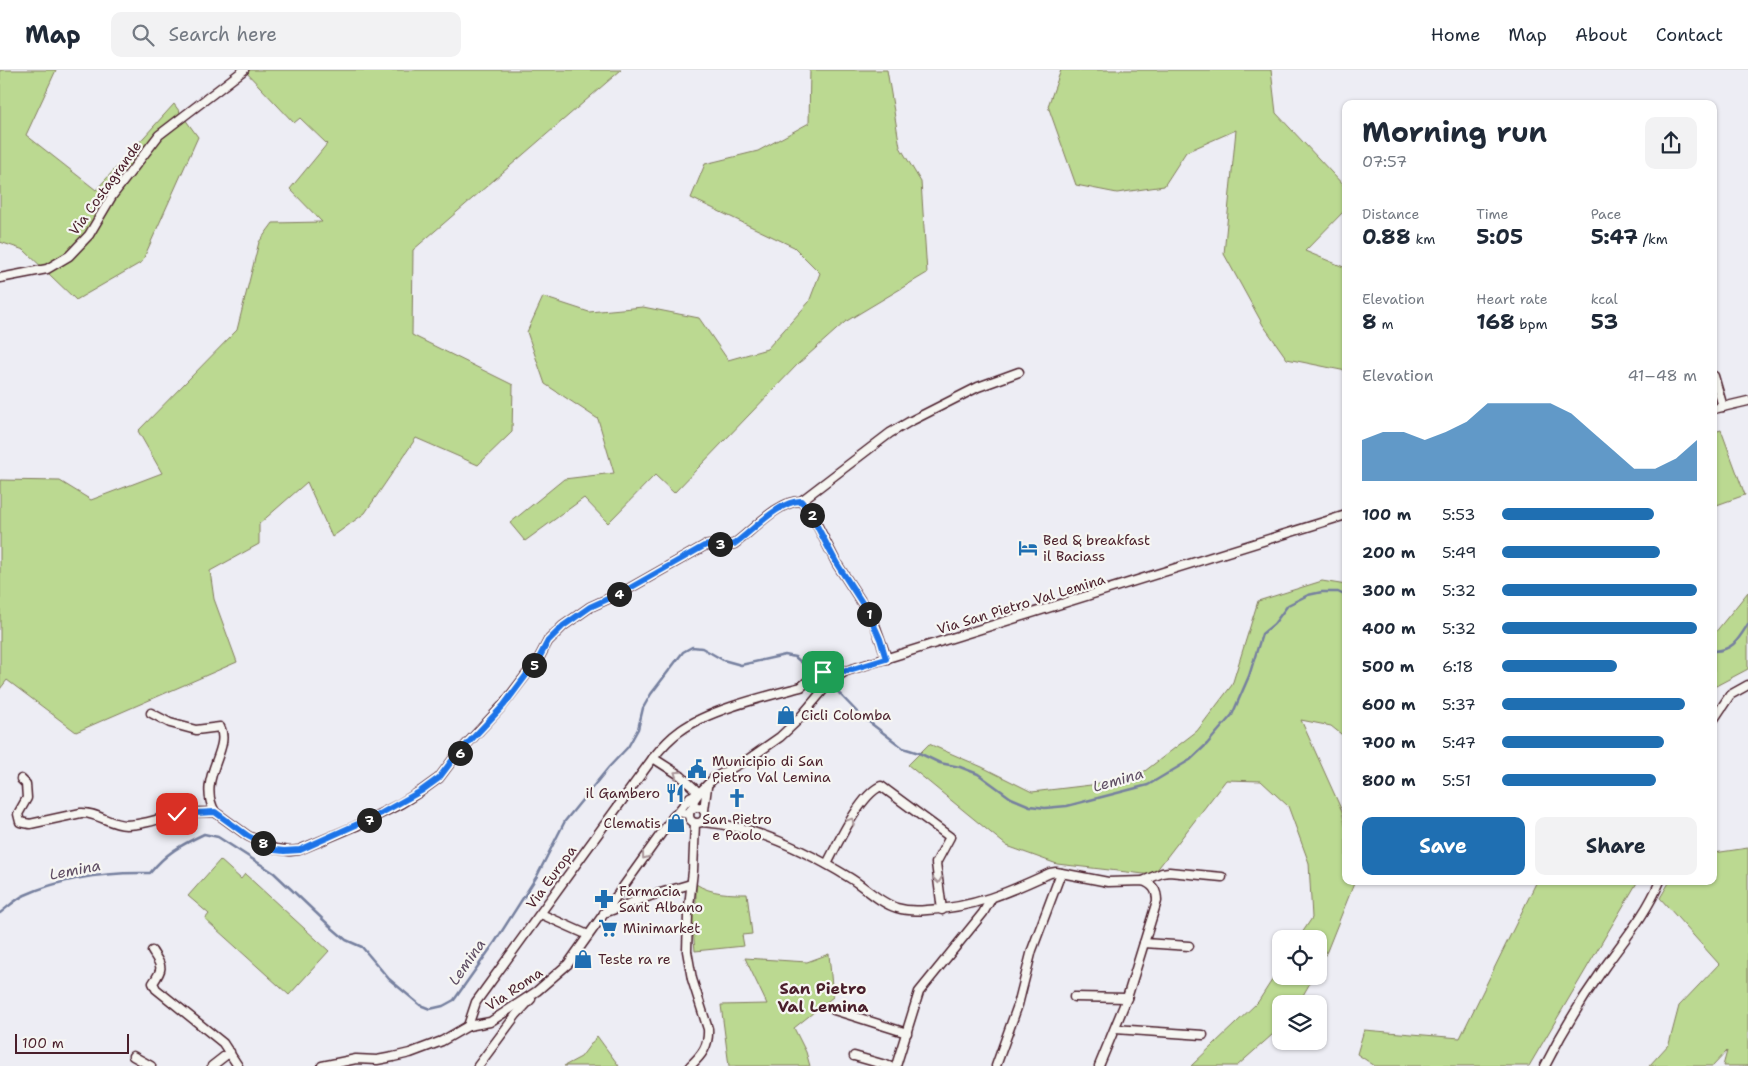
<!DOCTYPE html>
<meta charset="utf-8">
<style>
:root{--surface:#fff;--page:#f2f2f3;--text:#1f2937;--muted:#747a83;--line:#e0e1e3;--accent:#1f6fb2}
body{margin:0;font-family:"Shantell Sans",sans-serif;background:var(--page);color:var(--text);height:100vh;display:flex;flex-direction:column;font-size:19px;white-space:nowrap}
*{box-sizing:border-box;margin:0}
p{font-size:16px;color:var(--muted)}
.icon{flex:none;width:28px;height:28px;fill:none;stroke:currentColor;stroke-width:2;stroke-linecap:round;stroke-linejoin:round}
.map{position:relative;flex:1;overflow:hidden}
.panel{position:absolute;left:1342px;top:30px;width:375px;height:785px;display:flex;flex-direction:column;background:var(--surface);border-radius:10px;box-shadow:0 1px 4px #0004}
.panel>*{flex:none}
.fabs{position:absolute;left:1272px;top:860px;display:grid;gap:10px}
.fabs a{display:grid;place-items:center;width:55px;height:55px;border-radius:10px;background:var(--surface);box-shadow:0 1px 4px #0004;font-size:25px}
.scale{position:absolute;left:15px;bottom:12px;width:114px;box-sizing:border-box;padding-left:5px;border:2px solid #4a1f2b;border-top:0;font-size:14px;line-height:18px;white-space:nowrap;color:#4a1f2b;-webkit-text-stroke:4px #f6f6f2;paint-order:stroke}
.pin{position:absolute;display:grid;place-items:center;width:42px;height:42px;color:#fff;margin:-21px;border-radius:10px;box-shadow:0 2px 8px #0006}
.km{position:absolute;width:25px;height:25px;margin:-12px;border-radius:50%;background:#222;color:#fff;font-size:14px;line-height:25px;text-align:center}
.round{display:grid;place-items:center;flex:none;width:52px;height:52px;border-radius:10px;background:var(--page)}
.summary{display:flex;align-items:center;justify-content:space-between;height:85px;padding:0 20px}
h1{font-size:28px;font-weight:700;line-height:38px}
.stats{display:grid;grid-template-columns:repeat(3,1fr);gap:8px;height:85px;padding:5px 20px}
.stats div{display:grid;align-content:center}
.stats b{font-size:21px;font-weight:700}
.stats small{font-size:14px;font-weight:400}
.stats p{font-size:14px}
.chart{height:140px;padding:10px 20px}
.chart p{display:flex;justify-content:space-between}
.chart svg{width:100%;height:90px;margin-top:5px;fill:var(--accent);opacity:.7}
.action{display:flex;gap:10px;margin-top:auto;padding:10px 20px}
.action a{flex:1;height:58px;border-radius:10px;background:var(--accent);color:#fff;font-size:20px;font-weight:700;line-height:58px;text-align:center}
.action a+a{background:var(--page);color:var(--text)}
ul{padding:0 20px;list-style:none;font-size:16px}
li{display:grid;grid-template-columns:80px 60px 1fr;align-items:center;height:38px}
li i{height:12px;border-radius:6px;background:var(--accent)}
header{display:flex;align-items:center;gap:30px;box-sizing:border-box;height:70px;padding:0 25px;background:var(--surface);border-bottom:1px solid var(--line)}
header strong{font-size:24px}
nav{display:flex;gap:28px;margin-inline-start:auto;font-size:18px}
.search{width:350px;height:45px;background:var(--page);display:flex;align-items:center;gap:12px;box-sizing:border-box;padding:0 18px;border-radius:10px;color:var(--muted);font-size:19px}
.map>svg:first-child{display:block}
.green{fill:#bbd991;stroke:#827c5e}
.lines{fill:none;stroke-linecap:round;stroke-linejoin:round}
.stream{stroke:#76809f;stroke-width:2.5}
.minor-casing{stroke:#4a1f2b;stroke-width:11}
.minor{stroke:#f6f6f2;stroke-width:8}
.oneway{stroke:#a99598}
.route-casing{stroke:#fff;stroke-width:10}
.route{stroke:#1a73e8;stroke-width:6}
.labels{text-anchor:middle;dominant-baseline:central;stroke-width:4.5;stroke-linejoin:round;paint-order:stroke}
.street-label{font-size:14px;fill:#4a1f2b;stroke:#f6f6f2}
.poi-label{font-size:14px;fill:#4a1f2b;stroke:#f6f6f2;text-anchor:start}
.water-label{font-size:15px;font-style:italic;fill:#604f65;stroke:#f6f6f2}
.quarter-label{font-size:16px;font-weight:bold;fill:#4a1f2b;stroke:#f6f6f2}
</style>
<header>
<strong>Map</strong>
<div class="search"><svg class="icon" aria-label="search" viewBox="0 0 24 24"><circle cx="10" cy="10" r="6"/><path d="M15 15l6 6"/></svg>Search here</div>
<nav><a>Home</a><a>Map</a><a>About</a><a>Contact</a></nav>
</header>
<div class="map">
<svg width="1748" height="996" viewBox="0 0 1748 996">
<rect width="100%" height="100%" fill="#ededf4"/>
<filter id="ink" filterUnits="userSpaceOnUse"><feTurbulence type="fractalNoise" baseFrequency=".02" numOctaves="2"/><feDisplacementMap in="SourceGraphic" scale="10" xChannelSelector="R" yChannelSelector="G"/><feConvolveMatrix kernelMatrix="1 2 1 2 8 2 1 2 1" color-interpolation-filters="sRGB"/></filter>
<g filter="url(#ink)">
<!-- green -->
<g class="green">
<polygon points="0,0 56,0 26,65 96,120 174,34 198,67 142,192 76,230 24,180 0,172"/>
<polygon points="244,0 621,0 413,180 412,265 513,315 512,362 478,395 416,368 365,443 332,467 307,412 259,454 259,474 210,501 214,529 237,592 76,662 7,610 0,619 0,410 60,411 91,430 162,403 138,361 237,260 259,172 273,153 322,152 290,119 327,74 300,48 294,53"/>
<polygon points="810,0 887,0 900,77 921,112 927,203 845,252 798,294 674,423 655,405 608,453 584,428 525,471 510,453 564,409 614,403 598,349 545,314 527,262 543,227 589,242 643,237 699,248 728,290 767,279 809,232 820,203 794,177 691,128 705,94 758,81 809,53"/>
<polygon points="1061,0 1271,0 1276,43 1346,118 1346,139 1305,181 1346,198 1346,301 1287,289 1263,255 1224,184 1236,60 1186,82 1164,116 1117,123 1076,115 1048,36"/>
<polygon points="1721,360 1745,425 1714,436 1714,362"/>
<polygon points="1322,511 1346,515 1346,668 1331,656 1301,650 1342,741 1346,759 1346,811 1355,811 1327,881 1319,897 1319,869 1298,869 1312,848 1309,793 1288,736 1261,711 1226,710 1153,805 1057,794 1007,776 908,695 929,674 982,697 1032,722 1091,715 1145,701 1197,661 1232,615 1258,531"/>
<polygon points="1748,522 1748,599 1714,617 1714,564"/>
<polygon points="1748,778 1748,996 1723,996 1727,981 1713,996 1649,996 1669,974 1679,936 1719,894 1660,828 1670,811 1714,811 1714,783"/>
<polygon points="220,790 241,809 245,804 329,881 289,925 205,849 209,844 188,826"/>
<polygon points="1537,811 1638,811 1529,996 1375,996 1357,984 1364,960 1460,968"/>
<path d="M696 814C711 824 730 824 747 824L752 864 742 865 744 876 695 881 691 837 696 836Z"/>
<polygon points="829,884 833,927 794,958 806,982 810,996 729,996 721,935 767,934 745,888 807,892"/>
<polygon points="1281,896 1281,906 1314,906 1298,934 1281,934 1281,957 1237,996 1191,996 1258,932"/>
<polygon points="597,966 619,996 564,996 581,987"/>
</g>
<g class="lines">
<!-- stream -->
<g class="stream">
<path d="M1714 581C1733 580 1738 570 1748 554"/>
<polyline points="835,619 860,645 903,678 919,683 940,693 960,697 978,704 1011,728 1030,736 1045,738 1067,736 1148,715 1190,690 1207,674 1232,645 1249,606 1262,564 1274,554 1288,535 1308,525 1322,522 1338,522 1346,526"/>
<path d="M0 843C8 837 16 829 25 825 64 807 107 802 150 803 166 783 181 775 204 764L218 767 274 803 332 858 346 870 362 877 389 909 420 935 430 939 443 936 454 930 495 872 537 806 565 751 609 697 628 677 638 659 643 638 651 624 683 582 692 577 702 578 723 590 741 595 785 585 795 587 812 601"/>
</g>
<!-- minor casing -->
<g class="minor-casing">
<g id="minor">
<polyline points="0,208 47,199 69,186 89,165 112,126 159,65 244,0"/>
<polyline points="1714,306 1723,337"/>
<polyline points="1714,339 1748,331"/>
<polyline points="801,431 809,439 837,494 868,542 875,555 887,589"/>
<circle cx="822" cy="610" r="8"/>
<path d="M825 602C832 598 839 599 846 601"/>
<polyline points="830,612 846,601 1346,445"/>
<path d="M151 643 170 653 196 660 220 657C232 679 196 709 215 742L248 766 275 779 290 781 299 780 356 756 400 734 421 721 439 708 454 688 503 635 539 588 548 571 563 556 590 537 623 522 704 476C714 473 724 477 734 474 751 462 779 430 801 431L890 363 909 352 978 317 1019 302"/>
<polyline points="1714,649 1730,625 1748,615"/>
<polyline points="653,688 681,706 699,723 690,727 678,742"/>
<path d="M21 709 26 714 27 728 18 744 20 752 30 754 81 743C97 742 110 755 126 755 143 755 159 749 175 744 187 741 202 743 215 742"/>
<circle cx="697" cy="745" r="8"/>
<polyline points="693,738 694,730 699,723 714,708 750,688 780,667 797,651 825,618"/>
<polyline points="704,740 707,717"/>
<path d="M702 752C754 755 806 781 850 808 865 817 880 833 897 838 907 841 917 841 927 840 973 838 1009 822 1050 803L1056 802 1108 812 1143 811C1153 815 1157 820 1157 831L1127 928 1099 996"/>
<path d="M827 794C838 773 860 725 881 716L950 767 936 793 942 840"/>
<polyline points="1143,811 1162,803 1169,802 1222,807"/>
<polyline points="604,843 650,826 691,814"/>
<polyline points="541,844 588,865"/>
<polyline points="1144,873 1189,876"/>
<path d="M152 881C162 897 164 897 153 913L156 919 223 973 238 996"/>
<polyline points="1074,927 1127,928"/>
<polyline points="834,940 907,963"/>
<path d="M468 956 476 932 653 688C661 678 670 668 680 661 708 640 767 626 801 617L809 610 815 608"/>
<polyline points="1115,959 1203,965"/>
<polyline points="133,986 151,996"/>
<polyline points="854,986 889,996"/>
<polyline points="212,996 230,982"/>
<polyline points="322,996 356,989 377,990 393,987 410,983 442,971 468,956 490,952 537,921 568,894 673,747 678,742 689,744"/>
<polyline points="478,996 516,945 531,929"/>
<path d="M690 996C702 985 709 976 708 959L692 909 687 881 688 845 693 801 695 753"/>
<polyline points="896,996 919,922 983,843 991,829"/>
<polyline points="996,996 1018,935 1032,880 1061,803"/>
<path d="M1545 996C1562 962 1582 929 1604 898 1624 870 1647 843 1660 811"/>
</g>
</g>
<!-- minor -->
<use href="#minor" class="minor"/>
</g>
<!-- one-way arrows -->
<defs><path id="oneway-chevron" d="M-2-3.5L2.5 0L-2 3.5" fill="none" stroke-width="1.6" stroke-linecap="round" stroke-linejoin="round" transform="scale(1.25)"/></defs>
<g class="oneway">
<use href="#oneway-chevron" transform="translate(677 704) rotate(-145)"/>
<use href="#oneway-chevron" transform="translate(851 751) rotate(-59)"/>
<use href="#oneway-chevron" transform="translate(645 786) rotate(126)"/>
<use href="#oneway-chevron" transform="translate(938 810) rotate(83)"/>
</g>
</g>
<g class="lines" filter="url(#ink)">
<!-- route casing -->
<g class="route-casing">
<path id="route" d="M177 744 215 742 248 766 275 780 284 781 300 780 378 745 421 721 439 708 454 688 504 635 539 588 548 571 563 556 590 537 623 522 704 476C714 473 724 477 734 474 751 462 780 430 801 431L808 439 837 494 868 542 880 569 886 589 846 601 837 599 823 602"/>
</g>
<!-- route -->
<use href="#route" class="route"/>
</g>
<!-- icons -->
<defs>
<g id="hotel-bare" transform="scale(1.5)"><path d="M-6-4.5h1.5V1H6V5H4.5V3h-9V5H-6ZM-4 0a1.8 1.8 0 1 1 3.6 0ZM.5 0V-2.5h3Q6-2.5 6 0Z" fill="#1f6fb2" stroke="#f6f6f2" stroke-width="2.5" paint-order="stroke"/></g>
<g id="shop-bare" transform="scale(1.5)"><path d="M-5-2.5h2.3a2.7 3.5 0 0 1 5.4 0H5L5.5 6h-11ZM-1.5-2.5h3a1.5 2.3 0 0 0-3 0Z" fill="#1f6fb2" stroke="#f6f6f2" stroke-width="2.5" paint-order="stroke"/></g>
<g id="civic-bare" transform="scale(1.5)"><path d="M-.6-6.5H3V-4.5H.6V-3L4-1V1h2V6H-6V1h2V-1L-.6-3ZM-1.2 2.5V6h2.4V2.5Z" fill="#1f6fb2" stroke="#f6f6f2" stroke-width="2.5" paint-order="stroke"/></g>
<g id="restaurant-bare" transform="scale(1.5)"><path d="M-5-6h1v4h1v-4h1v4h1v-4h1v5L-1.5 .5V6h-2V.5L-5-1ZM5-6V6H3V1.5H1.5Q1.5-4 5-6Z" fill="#1f6fb2" stroke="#f6f6f2" stroke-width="2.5" paint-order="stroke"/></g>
<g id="church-bare" transform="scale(1.5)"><path d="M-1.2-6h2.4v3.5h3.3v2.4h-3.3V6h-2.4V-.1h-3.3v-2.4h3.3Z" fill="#1f6fb2" stroke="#f6f6f2" stroke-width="2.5" paint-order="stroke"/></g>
<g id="pharmacy-bare" transform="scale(1.5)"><path d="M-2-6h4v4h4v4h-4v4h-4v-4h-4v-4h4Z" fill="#1f6fb2" stroke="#f6f6f2" stroke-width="2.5" paint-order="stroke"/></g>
<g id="supermarket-bare" transform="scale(1.5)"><path d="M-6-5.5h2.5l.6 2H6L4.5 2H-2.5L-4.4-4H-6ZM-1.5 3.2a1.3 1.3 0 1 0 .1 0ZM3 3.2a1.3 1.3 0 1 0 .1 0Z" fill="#1f6fb2" stroke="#f6f6f2" stroke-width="2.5" paint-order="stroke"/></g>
</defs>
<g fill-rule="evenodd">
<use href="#hotel-bare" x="1028" y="478"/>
<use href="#shop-bare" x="786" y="645"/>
<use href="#civic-bare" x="697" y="699"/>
<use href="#restaurant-bare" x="675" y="723"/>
<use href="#church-bare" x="737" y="728"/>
<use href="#shop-bare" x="676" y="753"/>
<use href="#pharmacy-bare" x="604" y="829"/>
<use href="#supermarket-bare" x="608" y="858"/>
<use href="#shop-bare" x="583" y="889"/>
</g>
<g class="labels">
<!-- street labels -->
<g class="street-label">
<text transform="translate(105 118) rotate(-54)">Via Costagrande</text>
<text transform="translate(1021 534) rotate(-17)">Via San Pietro Val Lemina</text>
<text transform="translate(551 807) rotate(-54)">Via Europa</text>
<text transform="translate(514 919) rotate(-34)">Via Roma</text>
</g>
<!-- poi labels -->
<g class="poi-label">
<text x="1043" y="470">Bed &amp; breakfast<tspan x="1043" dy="16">il Baciass</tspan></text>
<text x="801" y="645">Cicli Colomba</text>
<text x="712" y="691">Municipio di San<tspan x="712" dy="16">Pietro Val Lemina</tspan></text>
<text x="660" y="723" text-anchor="end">il Gambero</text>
<text x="737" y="749" text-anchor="middle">San Pietro<tspan x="737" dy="16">e Paolo</tspan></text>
<text x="661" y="753" text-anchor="end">Clematis</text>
<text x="619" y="821">Farmacia<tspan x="619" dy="16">Sant Albano</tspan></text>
<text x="623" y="858">Minimarket</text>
<text x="598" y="889">Teste ra re</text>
</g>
<!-- water labels -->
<g class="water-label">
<text transform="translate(1118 710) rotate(-16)">Lemina</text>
<text transform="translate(75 800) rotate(-11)">Lemina</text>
<text transform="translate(467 892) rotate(-55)">Lemina</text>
</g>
<!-- quarter labels -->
<g class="quarter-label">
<text x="823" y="918">San Pietro<tspan x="823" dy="18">Val Lemina</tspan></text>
</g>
</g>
</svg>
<div class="fabs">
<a><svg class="icon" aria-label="locate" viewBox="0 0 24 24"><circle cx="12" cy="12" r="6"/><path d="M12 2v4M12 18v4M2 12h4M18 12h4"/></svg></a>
<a><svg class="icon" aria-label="layers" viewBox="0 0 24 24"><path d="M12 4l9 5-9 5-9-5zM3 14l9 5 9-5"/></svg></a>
</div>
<div class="scale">100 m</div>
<div class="pin" style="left:823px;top:602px;background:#1e9e55"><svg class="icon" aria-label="arrive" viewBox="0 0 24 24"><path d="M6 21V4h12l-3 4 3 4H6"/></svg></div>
<div class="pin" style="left:177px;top:744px;background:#d93025"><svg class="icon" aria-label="check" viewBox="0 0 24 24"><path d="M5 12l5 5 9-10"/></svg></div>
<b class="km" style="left:869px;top:544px">1</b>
<b class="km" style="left:812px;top:445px">2</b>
<b class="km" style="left:720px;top:474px">3</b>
<b class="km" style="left:619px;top:524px">4</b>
<b class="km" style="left:534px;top:595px">5</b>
<b class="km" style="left:460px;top:683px">6</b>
<b class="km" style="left:369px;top:750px">7</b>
<b class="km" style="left:263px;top:773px">8</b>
<section class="panel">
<div class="summary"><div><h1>Morning run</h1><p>07:57</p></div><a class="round"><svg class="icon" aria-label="share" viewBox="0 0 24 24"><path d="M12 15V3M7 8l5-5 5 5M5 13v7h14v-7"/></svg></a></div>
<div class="stats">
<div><p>Distance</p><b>0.88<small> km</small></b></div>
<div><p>Time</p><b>5:05</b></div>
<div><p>Pace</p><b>5:47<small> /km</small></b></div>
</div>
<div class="stats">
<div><p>Elevation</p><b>8<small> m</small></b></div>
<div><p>Heart rate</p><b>168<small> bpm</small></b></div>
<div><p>kcal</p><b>53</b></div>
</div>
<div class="chart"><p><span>Elevation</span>41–48 m</p>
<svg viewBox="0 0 160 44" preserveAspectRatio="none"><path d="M0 44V24L10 20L20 20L30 24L40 20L50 15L60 6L70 6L80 6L90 6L100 11L110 20L120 29L130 38L140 38L150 33L160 24V44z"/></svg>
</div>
<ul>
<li><b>100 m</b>5:53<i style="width:78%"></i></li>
<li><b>200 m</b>5:49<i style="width:81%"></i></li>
<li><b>300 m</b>5:32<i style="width:100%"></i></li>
<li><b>400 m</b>5:32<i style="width:100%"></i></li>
<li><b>500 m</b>6:18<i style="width:59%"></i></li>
<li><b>600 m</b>5:37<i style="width:94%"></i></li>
<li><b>700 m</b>5:47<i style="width:83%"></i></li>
<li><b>800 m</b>5:51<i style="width:79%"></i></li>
</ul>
<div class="action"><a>Save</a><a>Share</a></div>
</section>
</div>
